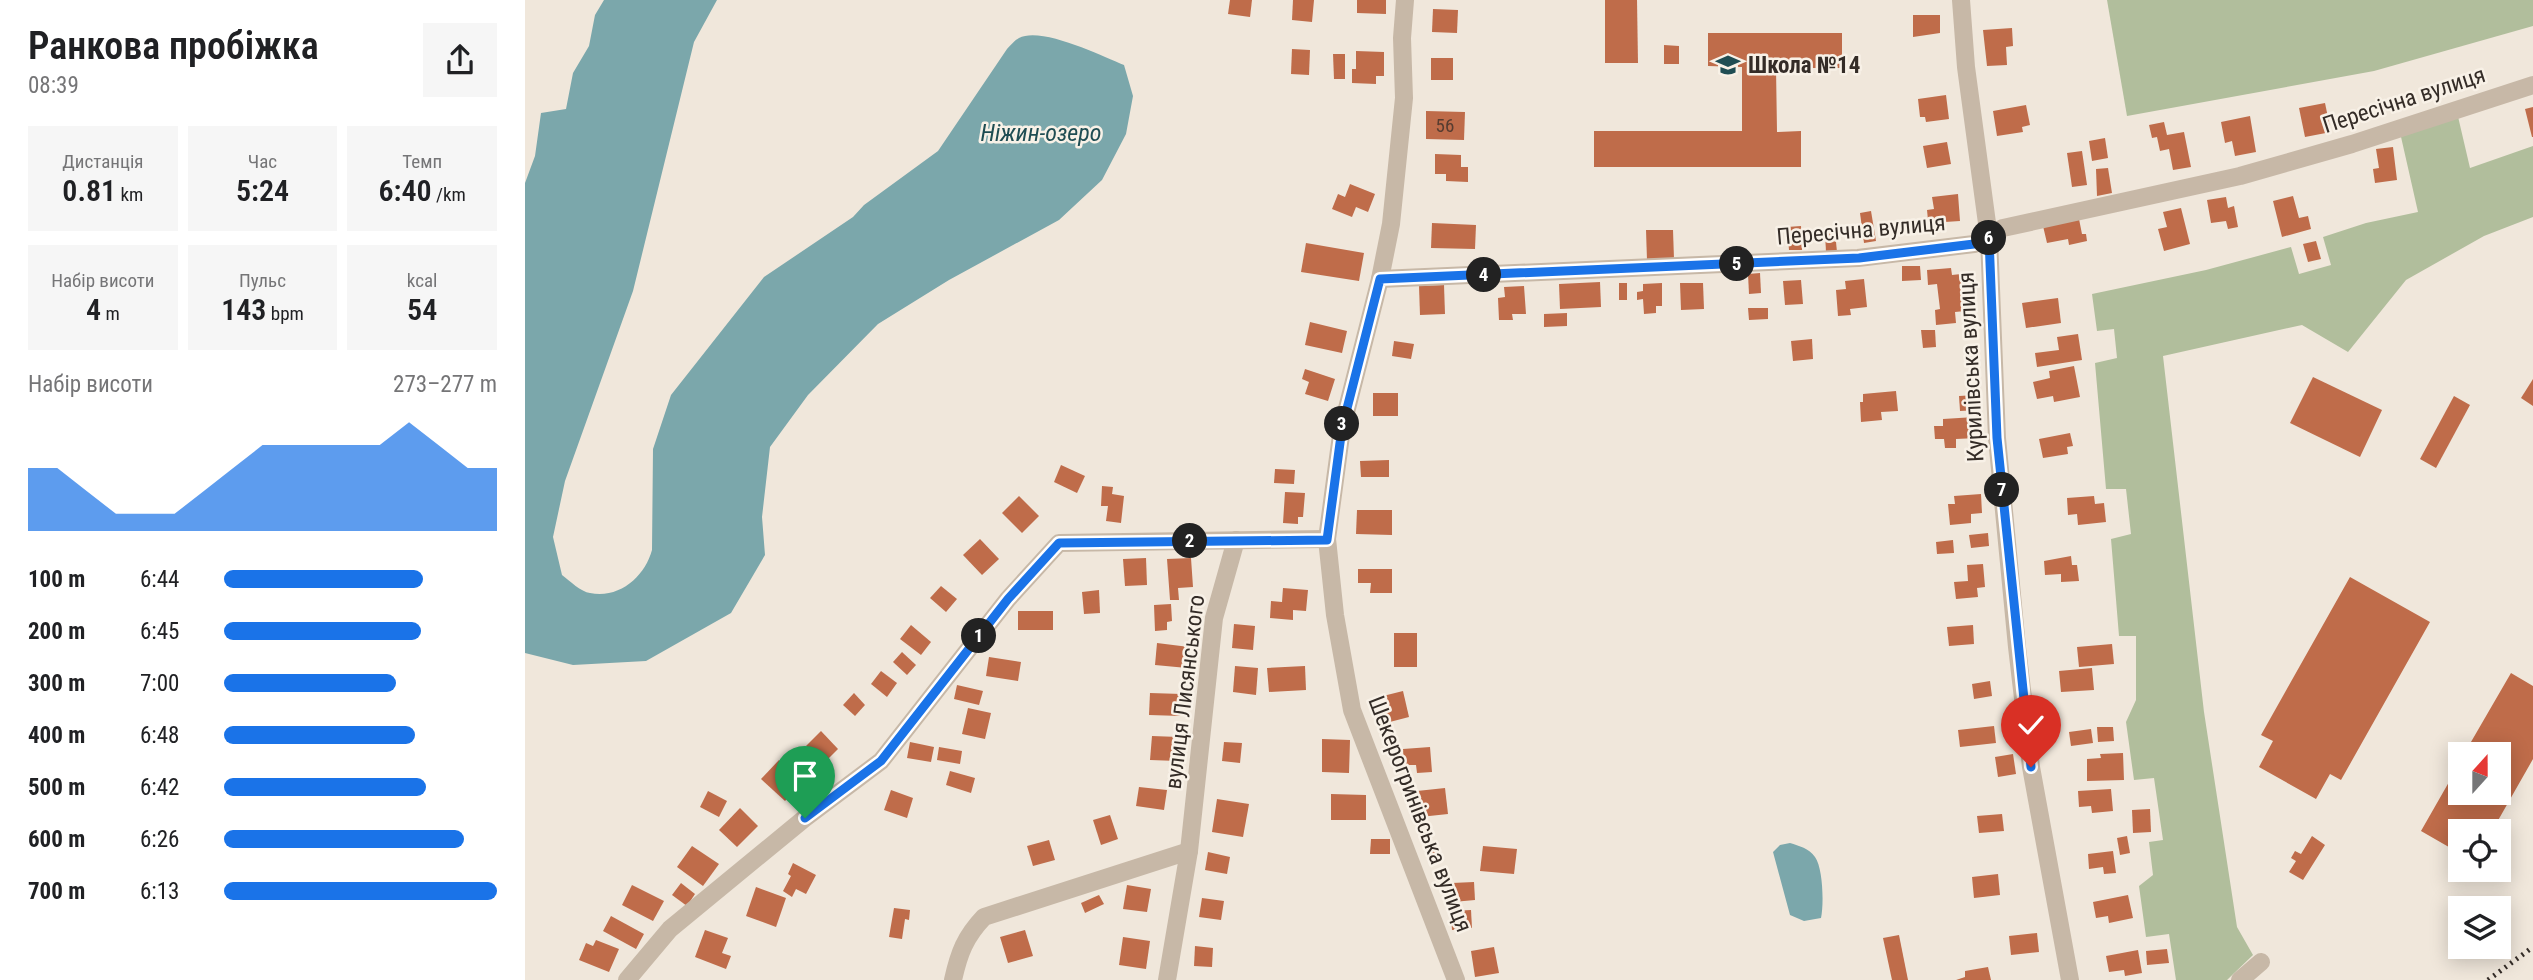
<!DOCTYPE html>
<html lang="uk">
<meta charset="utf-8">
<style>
:root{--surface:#fff;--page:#f6f6f6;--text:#202124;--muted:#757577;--accent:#1a73e8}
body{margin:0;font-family:"Roboto Condensed",sans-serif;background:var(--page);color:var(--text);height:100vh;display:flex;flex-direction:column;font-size:26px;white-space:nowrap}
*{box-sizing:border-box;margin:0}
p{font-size:23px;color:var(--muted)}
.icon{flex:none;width:38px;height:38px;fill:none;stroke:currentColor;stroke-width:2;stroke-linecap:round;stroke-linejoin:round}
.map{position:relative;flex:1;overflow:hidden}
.details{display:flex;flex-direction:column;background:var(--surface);width:525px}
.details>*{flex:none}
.needle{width:46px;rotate:21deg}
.tools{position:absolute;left:1923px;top:742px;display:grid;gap:14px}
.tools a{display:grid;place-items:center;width:63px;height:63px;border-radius:0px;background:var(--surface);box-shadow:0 4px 18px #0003;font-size:35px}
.pin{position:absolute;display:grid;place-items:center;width:60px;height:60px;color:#fff;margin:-72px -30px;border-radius:50% 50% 50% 0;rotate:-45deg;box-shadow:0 0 7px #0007}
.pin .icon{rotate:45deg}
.km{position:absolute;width:35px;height:35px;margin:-18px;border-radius:50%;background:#222;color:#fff;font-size:19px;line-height:35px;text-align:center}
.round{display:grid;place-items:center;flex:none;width:74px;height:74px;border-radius:0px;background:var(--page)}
.summary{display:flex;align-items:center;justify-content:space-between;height:119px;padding:0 28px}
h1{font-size:38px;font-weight:600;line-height:52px}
.figures{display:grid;grid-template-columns:repeat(3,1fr);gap:10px;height:119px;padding:7px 28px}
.figures div{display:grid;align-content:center;border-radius:0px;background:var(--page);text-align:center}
.figures b{font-size:30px;font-weight:600}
.figures small{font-size:19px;font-weight:400}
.figures p{font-size:19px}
.chart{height:196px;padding:14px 28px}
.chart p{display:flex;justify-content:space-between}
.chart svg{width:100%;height:126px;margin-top:7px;fill:var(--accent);opacity:.7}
ul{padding:0 28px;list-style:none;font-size:23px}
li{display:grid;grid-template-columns:112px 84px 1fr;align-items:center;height:52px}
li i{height:18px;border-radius:9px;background:var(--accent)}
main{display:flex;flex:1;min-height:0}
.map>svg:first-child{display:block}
.green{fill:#b1be9c}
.water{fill:#7ba7ab}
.building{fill:#bf6c4a}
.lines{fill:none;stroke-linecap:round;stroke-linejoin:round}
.minor{stroke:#c7b8a7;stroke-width:18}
.rail{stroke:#342c27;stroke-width:5;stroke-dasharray:2 5;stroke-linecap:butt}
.route-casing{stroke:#fff;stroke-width:14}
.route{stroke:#1a73e8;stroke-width:9}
.labels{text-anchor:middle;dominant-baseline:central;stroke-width:5;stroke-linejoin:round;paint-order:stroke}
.number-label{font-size:19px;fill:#573c30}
.poi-label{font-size:23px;font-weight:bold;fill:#342c27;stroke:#f8f1e7;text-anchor:start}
.street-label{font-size:23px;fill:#342c27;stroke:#f8f1e7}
.water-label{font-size:24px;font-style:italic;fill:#1f4d53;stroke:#f8f1e7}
</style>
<main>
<section class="details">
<div class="summary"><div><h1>Ранкова пробіжка</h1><p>08:39</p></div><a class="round"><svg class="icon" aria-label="share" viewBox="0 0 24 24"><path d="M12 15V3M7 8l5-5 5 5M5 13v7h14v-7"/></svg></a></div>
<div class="figures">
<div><p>Дистанція</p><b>0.81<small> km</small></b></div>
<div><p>Час</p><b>5:24</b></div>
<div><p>Темп</p><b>6:40<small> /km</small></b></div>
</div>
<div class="figures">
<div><p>Набір висоти</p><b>4<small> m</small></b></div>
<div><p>Пульс</p><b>143<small> bpm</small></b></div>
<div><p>kcal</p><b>54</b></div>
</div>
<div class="chart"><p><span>Набір висоти</span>273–277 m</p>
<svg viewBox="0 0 160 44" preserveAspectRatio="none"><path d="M0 44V22L10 22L20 30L30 38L40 38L50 38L60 30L70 22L80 14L90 14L100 14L110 14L120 14L130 6L140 14L150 22L160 22V44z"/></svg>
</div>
<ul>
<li><b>100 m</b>6:44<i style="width:73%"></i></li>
<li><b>200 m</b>6:45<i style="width:72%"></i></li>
<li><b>300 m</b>7:00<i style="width:63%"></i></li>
<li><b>400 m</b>6:48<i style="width:70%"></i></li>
<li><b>500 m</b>6:42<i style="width:74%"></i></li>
<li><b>600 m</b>6:26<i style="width:88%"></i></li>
<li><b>700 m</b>6:13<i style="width:100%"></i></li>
</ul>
</section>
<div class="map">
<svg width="2008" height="980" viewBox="0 0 2008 980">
<rect width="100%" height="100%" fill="#f0e7db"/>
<!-- green -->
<g class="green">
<polygon points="1582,0 2008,0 2008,26 1849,71 1602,116"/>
<polygon points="1931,108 1945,168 2008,146 2008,217 1959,236 1881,280 1823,352 1777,325 1638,356 1679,712 1712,927 1728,955 1702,980 1651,980 1644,934 1621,937 1614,886 1628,875 1624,842 1638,840 1629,778 1609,780 1601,722 1611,700 1611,636 1594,636 1586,539 1606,534 1601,489 1581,489 1570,363 1592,358 1589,329 1572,331 1567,294 1681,270 1766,247 1774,274 1806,265 1798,237 1841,223 1893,212 1874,128"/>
</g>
<!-- water -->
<g class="water">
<path d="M79 0H192L169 42 108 291 40 481 28 537 37 575C45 581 56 592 65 593 95 599 120 576 127 550L128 449 146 395 239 277 328 217 339 205 413 151 482 49C486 45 490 40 494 38 516 26 577 56 599 65L608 96 601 134 577 180 534 220 424 280 353 324 283 395 245 447 237 517 240 555 206 613 121 661 48 665 0 653V183L10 156 16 113 41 109 48 73 64 46 70 15Z"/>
<path d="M1265 843C1274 846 1284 848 1290 857 1298 868 1299 904 1296 918L1279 921 1265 915 1248 852 1255 845Z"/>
</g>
<!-- building -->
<g class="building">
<polygon points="705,0 727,0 725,17 703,14"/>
<polygon points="768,0 789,0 787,22 767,20"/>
<polygon points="832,0 861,0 861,14 832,13"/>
<polygon points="1080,0 1112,0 1113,63 1080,63"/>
<polygon points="908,9 933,10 932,33 907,32"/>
<polygon points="1388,15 1415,15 1415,33 1388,37"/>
<polygon points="1487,28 1488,46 1481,47 1482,65 1462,66 1458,30"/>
<polygon points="1183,33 1317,33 1317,68 1251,68 1252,132 1276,131 1276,167 1069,167 1069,131 1217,131 1217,67 1183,66"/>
<polygon points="1139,45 1154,46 1154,64 1139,64"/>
<polygon points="767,49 785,50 784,75 766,74"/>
<polygon points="831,51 859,52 859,76 851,76 851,84 827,83 827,69 831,69"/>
<polygon points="808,54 820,54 820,79 809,79"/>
<rect x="906" y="58" width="22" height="22"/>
<polygon points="1421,95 1424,119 1401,122 1400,117 1395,117 1393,99"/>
<polygon points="1800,103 1806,132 1780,137 1774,108"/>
<polygon points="1501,105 1505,125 1497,127 1498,132 1472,136 1468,111"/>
<polygon points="2008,107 2008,137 2007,137 2000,109"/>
<polygon points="901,111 940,112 939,140 901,139"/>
<polygon points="1725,116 1731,152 1710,156 1707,141 1700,143 1696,122"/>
<polygon points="1639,122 1642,135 1659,132 1666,167 1648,170 1644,149 1635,151 1632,137 1627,138 1624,125"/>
<polygon points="1580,138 1583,158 1567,161 1564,141"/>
<polygon points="1422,142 1426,164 1402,168 1398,146"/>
<polygon points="1868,147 1872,180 1850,183 1848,169 1854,168 1851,149"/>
<polygon points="1557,151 1562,185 1547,187 1542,153"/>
<polygon points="910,154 936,155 936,167 943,167 943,182 921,181 921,174 910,174"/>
<polygon points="1583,168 1587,193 1572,196 1571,169"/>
<polygon points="825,184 850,194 843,212 831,207 827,217 807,209 813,194 820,197"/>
<polygon points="1433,194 1435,221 1420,222 1420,218 1403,220 1402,210 1409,209 1407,197"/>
<polygon points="1768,196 1774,218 1783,216 1786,229 1757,237 1748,201"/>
<polygon points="1701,197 1703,208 1709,206 1713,227 1703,229 1701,221 1686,223 1682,200"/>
<polygon points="1656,208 1665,244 1639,251 1633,229 1642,227 1638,212"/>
<polygon points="1346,211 1351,241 1339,243 1335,213"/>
<polygon points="1554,219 1557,234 1561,234 1562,241 1544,245 1543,239 1522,243 1518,226"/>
<polygon points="907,223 951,225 950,249 906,248"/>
<polygon points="1276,226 1277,250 1264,250 1262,227"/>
<polygon points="1121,230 1148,230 1149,259 1122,260"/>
<polygon points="1310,232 1312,252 1301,252 1300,233"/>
<polygon points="1791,241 1796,259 1783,262 1778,244"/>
<polygon points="781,243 839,253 834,281 776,272"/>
<polygon points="1377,266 1395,266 1396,280 1377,281"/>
<polygon points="1426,268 1427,275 1436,274 1440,311 1430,312 1431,323 1411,325 1410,310 1415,309 1412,284 1403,285 1402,270"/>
<polygon points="1235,273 1236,293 1224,294 1223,274"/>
<polygon points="1339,279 1342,307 1325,309 1326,315 1313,316 1311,290 1321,289 1320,281"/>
<polygon points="1276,280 1278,304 1260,305 1258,281"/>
<polygon points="1075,282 1076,307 1035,309 1034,284"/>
<rect x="1094" y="283" width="8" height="17"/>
<polygon points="1137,283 1137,306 1131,306 1131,313 1119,314 1118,299 1112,300 1112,292 1118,291 1118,284"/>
<polygon points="1155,283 1178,283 1179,309 1156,310"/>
<polygon points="919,285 920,314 895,315 894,286"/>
<polygon points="999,286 1001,314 987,314 988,320 974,320 973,298 980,297 979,287"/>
<polygon points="1533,298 1536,323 1501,328 1497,303"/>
<polygon points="1223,308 1243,308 1243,319 1224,320"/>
<polygon points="1042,313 1042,326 1019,327 1019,314"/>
<polygon points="785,322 822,331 817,353 780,345"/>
<polygon points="1396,330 1410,330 1411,347 1398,348"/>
<polygon points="1553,334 1557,360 1512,367 1510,353 1534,350 1532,337"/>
<polygon points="1287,339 1288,359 1268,361 1266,341"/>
<polygon points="869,341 889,344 886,359 867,356"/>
<polygon points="1549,366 1555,397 1529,402 1528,396 1512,399 1508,382 1525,378 1524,371"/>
<polygon points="780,369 810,379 803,401 780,394 784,382 777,379"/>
<polygon points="1788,377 1857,410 1835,457 1765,423"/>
<polygon points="2008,379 2008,406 1996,398"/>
<polygon points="1371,391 1373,411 1356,412 1357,420 1336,422 1335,402 1338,402 1338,394"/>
<rect x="848" y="393" width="25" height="23"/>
<polygon points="1451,395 1452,410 1435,411 1434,396"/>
<polygon points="1929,396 1945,405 1911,468 1895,459"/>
<polygon points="1450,417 1452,438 1431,439 1431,448 1420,448 1419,439 1410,439 1409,426 1418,426 1418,419"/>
<polygon points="1545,433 1548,446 1542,447 1543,454 1518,458 1514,439"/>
<polygon points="864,460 864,477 836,477 835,461"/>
<polygon points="536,465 560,476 552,493 529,482"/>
<polygon points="750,469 770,470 769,484 749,483"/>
<polygon points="577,486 588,487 587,494 599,496 596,523 581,521 583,506 576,506"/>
<polygon points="760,492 780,493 778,517 773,517 773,524 758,523"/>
<polygon points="1456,494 1457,513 1446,514 1446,523 1425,525 1423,504 1430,504 1429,496"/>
<polygon points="494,496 514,516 497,533 477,513"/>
<polygon points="1569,496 1570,504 1579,503 1581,522 1553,525 1552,514 1543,515 1542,498"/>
<polygon points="832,510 867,510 867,535 831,534"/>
<polygon points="1463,533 1464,546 1446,548 1444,535"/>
<polygon points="455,539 474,559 457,575 438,555"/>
<polygon points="1428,540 1429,553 1412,554 1411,542"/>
<polygon points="1546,556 1547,565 1552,565 1554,581 1536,582 1536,574 1520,575 1519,561"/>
<polygon points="621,558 622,585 600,586 598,559"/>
<polygon points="666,558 668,587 653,588 654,600 645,600 642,559"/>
<polygon points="1458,564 1460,587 1452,588 1453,597 1431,599 1429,582 1443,581 1442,565"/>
<polygon points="833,569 867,569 867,593 845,593 846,583 833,583"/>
<polygon points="1825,577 1905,622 1816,780 1805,774 1791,799 1734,767 1748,741 1736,735"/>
<polygon points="416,586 432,599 421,612 405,598"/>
<polygon points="758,588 783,590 781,611 768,610 768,620 745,618 746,601 757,602"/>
<polygon points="574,590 575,613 559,614 557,592"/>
<polygon points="646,604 647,621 642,622 642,630 630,631 629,605"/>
<rect x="493" y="611" width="35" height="19"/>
<polygon points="709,624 730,626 728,650 707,648"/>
<polygon points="386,625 406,642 396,655 375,639"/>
<polygon points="1448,625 1449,644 1424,646 1422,627"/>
<rect x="869" y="633" width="23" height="34"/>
<polygon points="632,643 664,647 662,668 630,665"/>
<polygon points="1587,644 1589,664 1554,667 1552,647"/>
<polygon points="377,652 391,665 382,675 368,662"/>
<polygon points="464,657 496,662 493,681 461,676"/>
<polygon points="710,666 733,668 731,695 708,692"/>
<polygon points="780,666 781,690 744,692 742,668"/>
<polygon points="1567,668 1569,690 1536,692 1534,671"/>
<polygon points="356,671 372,683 362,697 346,684"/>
<polygon points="1986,673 2008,686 2008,759 1967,831 1936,831 1936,854 1896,831 1936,761 1936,793 1974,793 1974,754 1939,754"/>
<polygon points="1465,681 1467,696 1449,699 1447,684"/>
<polygon points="432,685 458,691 454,705 429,699"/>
<polygon points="878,691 884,717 857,724 850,698"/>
<polygon points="329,693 340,705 330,716 318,705"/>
<polygon points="625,693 657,694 656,716 624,715"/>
<polygon points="443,708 466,713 460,739 437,734"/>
<polygon points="1469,726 1471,743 1435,747 1433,730"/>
<polygon points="1572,727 1588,727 1589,741 1573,742"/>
<polygon points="1566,729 1568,743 1546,746 1544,732"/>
<polygon points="296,731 313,749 298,764 281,746"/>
<polygon points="627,736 654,737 653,761 625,760"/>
<polygon points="797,739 825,740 824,773 797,772"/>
<polygon points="385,742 409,747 406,762 382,758"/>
<polygon points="699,742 717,743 715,763 697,761"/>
<polygon points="414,747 437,751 435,764 412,760"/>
<polygon points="905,747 907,772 892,773 891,765 879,765 878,749"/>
<polygon points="1598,753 1599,780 1562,781 1562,759 1576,758 1575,754"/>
<polygon points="1488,754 1491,774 1473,777 1470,757"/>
<polygon points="254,760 278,782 260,801 236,779"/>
<polygon points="425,771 450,778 446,793 421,785"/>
<polygon points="614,787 642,790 639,810 611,806"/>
<polygon points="920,788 923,814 895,817 892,791"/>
<polygon points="1586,789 1588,811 1567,813 1566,806 1554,807 1553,791"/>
<polygon points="366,790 388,798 382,818 359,810"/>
<polygon points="183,791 202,801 194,817 175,807"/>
<polygon points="806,794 841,795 841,820 806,820"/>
<polygon points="692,799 724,804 718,837 687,832"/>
<polygon points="215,808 233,826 212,847 194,830"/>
<polygon points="1625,809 1626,832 1608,833 1607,810"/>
<polygon points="1477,814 1479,831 1454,833 1452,816"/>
<polygon points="585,815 593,839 576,845 568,820"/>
<polygon points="1602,836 1605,853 1595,855 1592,838"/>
<polygon points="1787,836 1800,845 1778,880 1764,872 1771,861 1766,858 1770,851 1776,854"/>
<polygon points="846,839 865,839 865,854 845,854"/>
<polygon points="524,840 530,860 508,866 502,846"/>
<polygon points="913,845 916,860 903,862 900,848"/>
<polygon points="167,846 194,864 178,886 152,867"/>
<polygon points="958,846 992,849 989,874 955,871"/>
<polygon points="1588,851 1591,873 1579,874 1578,867 1564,869 1563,854"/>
<polygon points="683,852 705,857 702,874 680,870"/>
<polygon points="268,863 291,875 281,894 271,889 267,897 258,891 266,876 263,874"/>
<polygon points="1473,874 1475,895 1449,898 1447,877"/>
<polygon points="949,882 950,900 928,902 927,883"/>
<polygon points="156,883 170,894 162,906 147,895"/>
<polygon points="107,885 139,901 128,921 97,905"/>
<polygon points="602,885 626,889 622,912 598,909"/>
<polygon points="231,887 261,898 251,927 221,916"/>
<polygon points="574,895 579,904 560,913 556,903"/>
<polygon points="1603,895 1608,918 1584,923 1583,916 1571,918 1568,902"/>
<polygon points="677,898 699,901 696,920 674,917"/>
<polygon points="369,908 385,910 384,920 380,919 377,939 364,937"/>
<polygon points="946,910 947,928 927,930 926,911"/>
<polygon points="86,916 119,934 111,949 78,931"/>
<polygon points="180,930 203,938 197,953 206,956 201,969 170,957"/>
<polygon points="500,930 508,956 483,963 475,937"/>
<polygon points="1512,933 1514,952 1486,955 1484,936"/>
<polygon points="1374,935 1383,980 1367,980 1358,938"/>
<polygon points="598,937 625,941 621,969 594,965"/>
<polygon points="71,940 94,949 84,972 54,960 61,943 68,946"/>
<polygon points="670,946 688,948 687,967 669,966"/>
<polygon points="969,947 974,973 950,977 946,951"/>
<polygon points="1642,949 1644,963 1622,965 1621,951"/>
<polygon points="1613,950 1617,973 1600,976 1599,970 1584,972 1581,956"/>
<polygon points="1463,967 1466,980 1431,980 1440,977 1440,971"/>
</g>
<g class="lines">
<!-- minor -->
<g class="minor">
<polyline points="880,0 877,38 879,98 866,224 855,279 817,428 802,539 810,615 827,710 931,980"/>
<polyline points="1436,0 1441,67 1464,238 1472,438 1492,647 1506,767 1545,980"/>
<polyline points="855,279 1333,258 1449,244 1478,228 1715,176 1827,144 2008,85"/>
<polyline points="102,980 145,929 280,818 356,761 483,599 534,543 802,539"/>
<path d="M428 980C434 953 440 937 459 917L664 851"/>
<polyline points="642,980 664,851 689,618 711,540"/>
<polyline points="1715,980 1736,962"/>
</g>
<!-- rail -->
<polyline class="rail" points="1963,980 2008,947"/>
</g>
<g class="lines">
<!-- route casing -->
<g class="route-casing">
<polyline id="route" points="280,818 356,761 483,599 534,543 802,540 817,428 855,279 1334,258 1449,244 1464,238 1472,438 1506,767"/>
</g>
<!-- route -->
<use href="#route" class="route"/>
</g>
<!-- icons -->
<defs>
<g id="school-bare" transform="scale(1.89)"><path d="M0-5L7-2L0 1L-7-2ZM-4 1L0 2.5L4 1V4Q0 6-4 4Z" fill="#1f4d53" stroke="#f8f1e7" stroke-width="2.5" paint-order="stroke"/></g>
</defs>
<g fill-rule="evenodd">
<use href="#school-bare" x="1203" y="65"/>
</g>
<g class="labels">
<!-- number labels -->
<g class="number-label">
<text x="920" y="125">56</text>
</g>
<!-- poi labels -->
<g class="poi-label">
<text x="1223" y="65">Школа №14</text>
</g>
<!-- street labels -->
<g class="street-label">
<text transform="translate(1879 100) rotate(-18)">Пересічна вулиця</text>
<text transform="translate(1336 230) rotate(-5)">Пересічна вулиця</text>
<text transform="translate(1446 367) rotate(-93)">Курилівська вулиця</text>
<text transform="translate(660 692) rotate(-83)">вулиця Лисянського</text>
<text transform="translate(895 814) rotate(69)">Шекерогринівська вулиця</text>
</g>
<!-- water labels -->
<g class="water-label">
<text x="516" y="133">Ніжин-озеро</text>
</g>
</g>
</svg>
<div class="tools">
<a><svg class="needle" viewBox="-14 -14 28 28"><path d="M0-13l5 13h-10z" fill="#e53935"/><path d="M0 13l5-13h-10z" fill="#757577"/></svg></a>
<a><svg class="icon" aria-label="locate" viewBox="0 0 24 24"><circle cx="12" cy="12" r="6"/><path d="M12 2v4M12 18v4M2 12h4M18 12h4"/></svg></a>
<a><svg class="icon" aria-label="layers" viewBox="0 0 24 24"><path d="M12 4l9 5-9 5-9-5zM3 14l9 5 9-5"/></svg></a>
</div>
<div class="pin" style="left:280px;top:818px;background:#1e9e55"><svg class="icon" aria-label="arrive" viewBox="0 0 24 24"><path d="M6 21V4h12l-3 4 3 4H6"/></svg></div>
<div class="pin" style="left:1506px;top:767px;background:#d93025"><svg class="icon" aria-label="check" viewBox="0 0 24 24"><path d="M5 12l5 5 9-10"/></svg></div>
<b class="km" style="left:454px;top:636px">1</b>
<b class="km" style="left:665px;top:541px">2</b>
<b class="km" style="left:817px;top:424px">3</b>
<b class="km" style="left:959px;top:275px">4</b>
<b class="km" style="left:1212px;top:264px">5</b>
<b class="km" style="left:1464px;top:238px">6</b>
<b class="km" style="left:1477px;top:490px">7</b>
</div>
</main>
